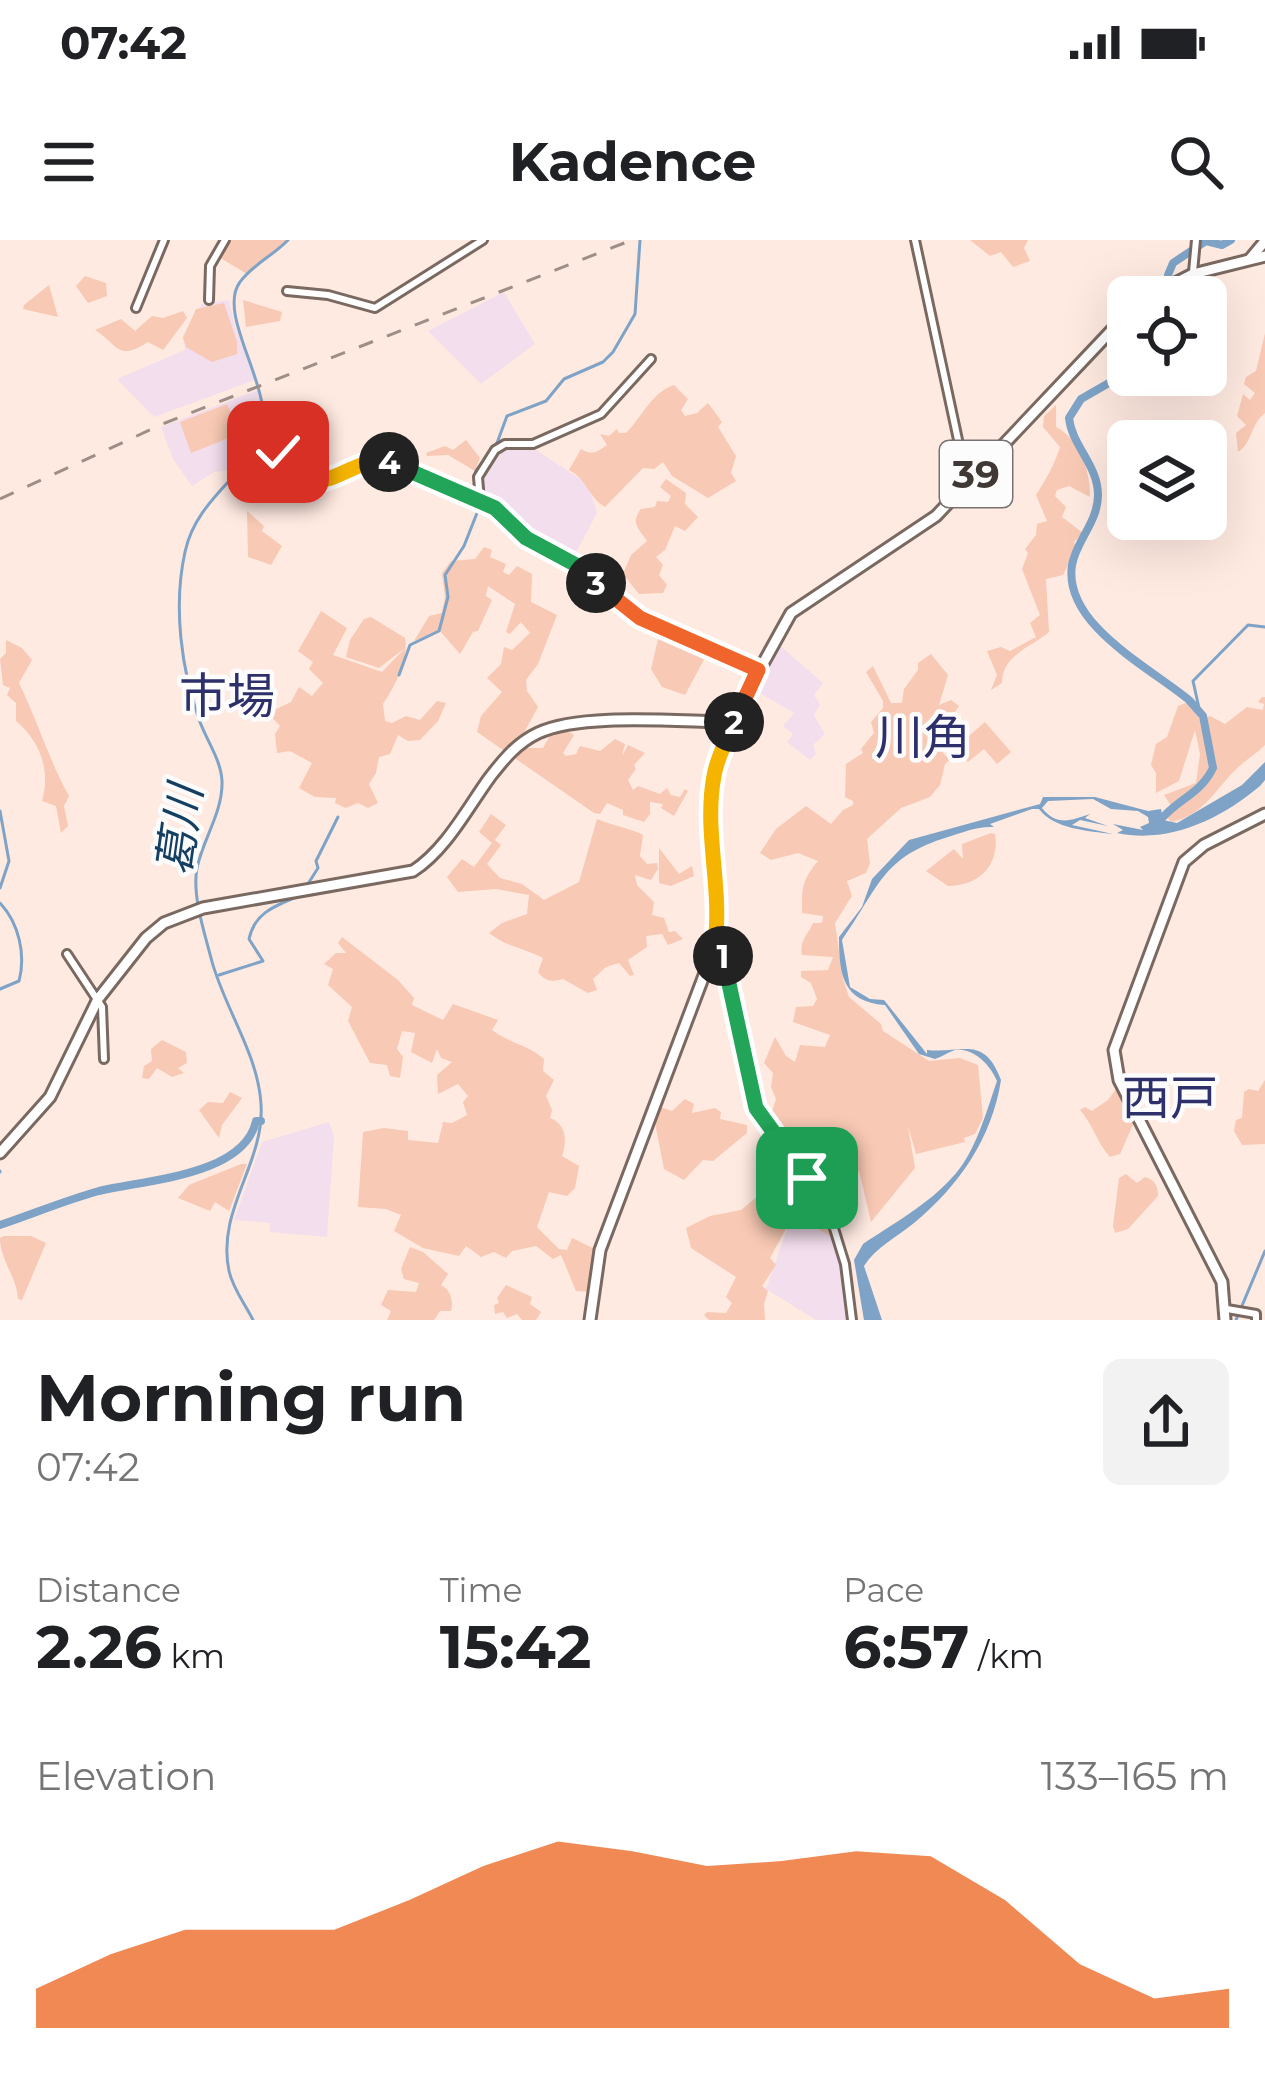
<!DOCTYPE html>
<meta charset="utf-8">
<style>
:root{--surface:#fff;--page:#f2f2f2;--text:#202124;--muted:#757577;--accent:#ea580c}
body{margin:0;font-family:Montserrat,"Noto Sans JP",sans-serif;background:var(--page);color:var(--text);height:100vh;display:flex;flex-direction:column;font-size:45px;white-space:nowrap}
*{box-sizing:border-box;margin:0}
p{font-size:39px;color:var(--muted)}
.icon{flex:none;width:66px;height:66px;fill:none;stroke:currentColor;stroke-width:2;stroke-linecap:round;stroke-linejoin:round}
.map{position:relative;height:1080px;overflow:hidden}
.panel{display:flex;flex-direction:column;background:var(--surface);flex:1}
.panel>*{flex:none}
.buttons{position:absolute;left:1107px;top:36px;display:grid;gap:24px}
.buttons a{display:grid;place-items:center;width:120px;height:120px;border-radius:18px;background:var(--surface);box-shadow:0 12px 48px #0002;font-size:60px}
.pin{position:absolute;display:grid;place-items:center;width:102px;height:102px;color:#fff;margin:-51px;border-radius:24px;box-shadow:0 6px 18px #0006}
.km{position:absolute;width:60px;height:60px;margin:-30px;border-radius:50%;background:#222;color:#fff;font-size:33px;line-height:60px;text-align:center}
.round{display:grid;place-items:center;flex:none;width:126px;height:126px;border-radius:18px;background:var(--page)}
.head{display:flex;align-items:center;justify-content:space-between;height:204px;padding:0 36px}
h1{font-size:66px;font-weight:700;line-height:90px}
.stats{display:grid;grid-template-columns:repeat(3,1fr);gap:18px;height:204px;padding:12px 36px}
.stats div{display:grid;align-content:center}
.stats b{font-size:60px;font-weight:700}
.stats small{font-size:33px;font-weight:400}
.stats p{font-size:33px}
.chart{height:336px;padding:24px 36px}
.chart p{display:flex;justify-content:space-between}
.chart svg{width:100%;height:216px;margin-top:12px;fill:var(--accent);opacity:.7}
.status{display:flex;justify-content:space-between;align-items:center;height:84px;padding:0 60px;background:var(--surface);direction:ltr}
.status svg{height:33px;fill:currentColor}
header{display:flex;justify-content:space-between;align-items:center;height:156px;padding:0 36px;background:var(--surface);font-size:54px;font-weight:700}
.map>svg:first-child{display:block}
.education{fill:#f3deed}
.green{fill:#f8c9b4}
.water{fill:#7ea3c6}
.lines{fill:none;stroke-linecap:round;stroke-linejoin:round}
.stream{stroke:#7ea3c6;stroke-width:3}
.river{stroke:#7ea3c6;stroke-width:8}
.minor-casing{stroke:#7a6961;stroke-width:12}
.major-casing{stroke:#7a6961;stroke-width:15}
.minor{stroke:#fff;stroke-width:6}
.major{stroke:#fff;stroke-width:9}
.rail{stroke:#9d8e88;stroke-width:3;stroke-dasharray:15 15;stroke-linecap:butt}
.split-1-casing{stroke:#fff;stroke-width:24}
.split-2-casing{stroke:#fff;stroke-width:24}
.split-3-casing{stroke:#fff;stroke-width:24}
.split-4-casing{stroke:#fff;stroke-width:24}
.split-5-casing{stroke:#fff;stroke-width:24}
.split-1{stroke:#22a559;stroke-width:15}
.split-2{stroke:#f5b400;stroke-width:15}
.split-3{stroke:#f0652b;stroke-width:15}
.split-4{stroke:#22a559;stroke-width:15}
.split-5{stroke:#f5b400;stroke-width:15}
.labels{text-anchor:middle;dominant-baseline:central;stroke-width:9;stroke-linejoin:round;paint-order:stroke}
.shield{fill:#fcfcfc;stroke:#787370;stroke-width:3}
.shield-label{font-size:39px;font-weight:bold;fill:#403834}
.water-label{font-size:45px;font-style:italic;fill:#143f62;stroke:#fcfcfc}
.quarter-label{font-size:48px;fill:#2e306b;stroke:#fcfcfc}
</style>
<div class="status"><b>07:42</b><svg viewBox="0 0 49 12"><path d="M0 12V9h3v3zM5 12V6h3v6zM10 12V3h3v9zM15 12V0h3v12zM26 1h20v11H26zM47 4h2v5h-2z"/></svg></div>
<header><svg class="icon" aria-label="menu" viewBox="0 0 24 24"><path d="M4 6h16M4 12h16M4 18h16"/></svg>Kadence<svg class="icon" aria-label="search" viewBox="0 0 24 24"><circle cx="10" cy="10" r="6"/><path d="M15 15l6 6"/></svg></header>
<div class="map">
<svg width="1265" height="1080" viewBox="0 0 1265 1080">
<rect width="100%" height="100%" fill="#ffeae1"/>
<!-- education -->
<g class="education">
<polygon points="504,52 535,104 481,144 428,91"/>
<polygon points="229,60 235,86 255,140 154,177 117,139 185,110 183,95 202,64"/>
<polygon points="258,150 262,179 249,213 234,230 214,232 192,246 173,219 161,187"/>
<polygon points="512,206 533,208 588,244 597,273 572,320 533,300 507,273 483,258 482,236 500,210"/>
<polygon points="777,403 823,443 814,455 820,465 814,475 825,494 813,505 816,514 810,520 787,502 793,494 783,486 794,473 753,449"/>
<polygon points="329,882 334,896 327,997 270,992 270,983 234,980 262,902"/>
<polygon points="799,969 834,998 843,1029 850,1080 816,1080 766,1049 790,981"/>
</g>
<!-- green -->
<g class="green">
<polygon points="228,0 287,0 247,34 217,16"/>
<polygon points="970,0 1028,0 1024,8 1030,21 1013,27 1001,12 990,16"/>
<polygon points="85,36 106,43 107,56 88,63 76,46"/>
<polygon points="49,45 58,77 23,69 24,65"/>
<polygon points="243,60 282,72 280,81 246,87"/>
<polygon points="224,63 237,102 237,114 212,122 186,107 183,98 196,69"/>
<path d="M183 71 187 78 163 110 148 102C118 121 120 107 95 90L121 79 135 91 152 76 163 78Z"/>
<path d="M1265 93V173C1251 183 1252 204 1238 212L1236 193 1246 185 1237 176 1243 154 1250 160 1255 153 1244 144 1246 137 1256 131Z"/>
<path d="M674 145 688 159 681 170 685 176 697 173 708 163 722 182 718 187 736 216 731 233 736 241 708 258 672 236 663 222 654 229 643 228 605 267C588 257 588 240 569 230L581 209C592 216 597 212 607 205L600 194 609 196 617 189 619 193H626C642 177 652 152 674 145Z"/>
<polygon points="227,164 239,194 191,213 180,182"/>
<path d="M1056 165V187C1079 198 1091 232 1090 257L1069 246 1057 250 1055 256 1066 267 1062 277 1083 293 1074 302 1077 307 1063 335 1046 339 1049 392C1030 408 1002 415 1002 443L991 450 997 435 987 411 1001 407 1010 411 1036 397 1030 383 1040 375 1022 329 1028 313 1025 309 1036 295 1037 284 1047 281 1036 255C1046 239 1054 226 1060 207L1043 187 1044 176Z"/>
<polygon points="466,200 480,218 475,231 448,215 427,216 426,213 445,206 453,210"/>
<path d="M666 239 686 253 685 264 698 277 685 291 675 286 665 310 656 317 663 325 659 335 667 345 663 353 639 354 623 334 631 315 647 301C639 289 630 283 641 269L655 267 657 261 668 262 671 256 660 247Z"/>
<polygon points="247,271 264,286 262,291 282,306 271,325 248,317"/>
<polygon points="484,307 492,310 490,317 506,324 503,332 509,335 517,326 532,334 531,362 557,375 538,424 526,440 527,451 538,467 519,502 524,508 543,508 552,492 564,489 574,495 563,513 566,516 576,514 580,506 600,511 615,499 625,504 622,516 628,505 645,513 634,525 636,529 628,540 633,550 638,546 660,554 667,548 671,555 680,557 685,549 688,551 674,576 661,568 663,564 650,562 650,574 644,582 623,575 623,570 607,563 600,574 594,573 477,492 481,476 502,452 487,438 501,424 504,407 512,410 530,393 521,382 510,394 506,392 515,364 488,346 486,356 492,360 478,391 473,392 460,414 440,391 414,401 429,376 442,373 445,357 442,333 451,321 475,319"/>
<path d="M321 371 347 388 333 415 382 432 405 408 379 428 346 417 350 400 364 379 371 377 405 398C409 418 396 445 383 464L385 481 392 483 406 476 420 480 437 461 446 463 438 481 420 500 408 501 398 495 390 514 379 517 376 533 369 544 378 563 368 568 358 563 346 568 335 563 336 558 315 557 299 548 312 523 290 511 277 513 275 494 280 486 268 473 291 462 299 447 312 456 323 443 309 429 313 422 298 411Z"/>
<polygon points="660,391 708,412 685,455 662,447 651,429"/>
<path d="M6 400 22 408 32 420 19 443C38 482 51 525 69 556L64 566 68 586 61 593 56 566 42 561C51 530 40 501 16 481V463L7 455 10 448 3 445 0 419 6 413Z"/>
<path d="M931 414 948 435 939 465 951 460 959 466 946 485 951 491 943 513 950 520 945 524 940 545 930 557 901 568 867 599 870 623 866 633 847 641 852 656 835 683 843 739 849 757 881 784 883 791 929 821 960 818 978 825 983 878 975 894 964 898 965 902 916 914 908 886 915 928 871 982 859 931 837 941 840 951 820 960 826 967 830 996 802 979 788 985 770 1018 776 1025 762 1046 768 1051 764 1064 765 1080H709L704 1075 707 1072 726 1073 732 1063 726 1057 736 1037 691 1008 686 988 710 976 741 970 775 942 766 923 770 915 783 906 778 897 782 889 771 874 776 859 771 847 773 833 764 823 775 797 786 816 795 822 800 805 825 807 830 795 793 782 796 767 813 766 817 759 811 743 801 737V731L828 730 833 717 802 715C799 699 809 694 813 683H822L823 676 802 673C802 649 801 641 818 621L798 613 771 620 760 613 776 589 806 566 831 584 843 570 853 565V561L845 557 846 524 863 513 861 509 874 493 871 482 883 468V461L866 432 873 426 891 463H902L904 449 918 430V423Z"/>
<path d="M1262 457H1265V505C1258 512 1250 517 1243 523 1218 543 1207 575 1171 582L1168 578 1174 570 1164 555 1196 543 1200 514 1195 490 1179 541 1156 553V533L1151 525 1156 504 1167 497 1178 466 1188 462 1200 480 1210 476 1225 484 1247 467 1263 470 1264 464 1258 462Z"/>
<polygon points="985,482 1011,512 997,524 984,509 968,522 956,507"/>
<path d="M491 574 506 585 495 600 501 605 487 624 500 638 522 644 544 660 579 642 597 579C609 584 634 590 643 595L640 616 647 624 657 623 658 629 651 640 635 635 637 645 654 662 652 675 664 678 669 692 675 691 683 699 668 705 662 694 646 696 647 707 628 720 634 735 630 736 619 723 606 727 593 739 597 750 588 753 563 739C553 742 545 742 538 732L543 718C523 708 507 707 489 693L502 683 527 674 529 655 496 649 458 652 447 637 462 619 474 627 492 603 479 592Z"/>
<path d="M991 593 995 594C1000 625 979 646 948 646L926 631 954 609 963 619 962 604Z"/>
<polygon points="659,608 679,634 692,626 694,636 671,646 659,643"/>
<path d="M342 697 398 740 414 758 412 765 443 780 453 764 498 780 492 790C509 803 529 805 544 819L543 831 554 840 546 856 552 870 550 878C567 885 567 901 562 916L579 926 575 948 567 956 549 952 537 987 559 1009 567 1010 572 998 597 1010 592 1052 576 1051 561 1015 553 1019 536 1006 512 1011 506 1018 494 1012 481 1017 466 1006 459 1016 423 1008 394 991 401 975 386 969 358 967 363 892 384 888 408 891V900L438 903 443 882 452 883 467 875 463 862 468 856 458 844 438 854 437 835 452 822 441 818 437 809 432 823 411 812 415 793 402 791 397 809 403 817 400 838 390 836 387 825 370 823 348 781 352 767 328 745 333 729 324 724 336 713H346L338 703Z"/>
<polygon points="162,800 186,812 187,823 178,828 184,833 172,837 157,828 149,839 142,838 144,826 152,821 151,809"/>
<polygon points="1265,840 1265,904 1242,905 1234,891 1236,880 1242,878 1244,852 1249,849 1258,851"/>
<path d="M1119 845 1135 880 1120 914 1110 917C1097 903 1094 886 1080 870L1085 867 1092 871 1108 860Z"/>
<polygon points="230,852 242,858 222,885 219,898 199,870 208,862 223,863"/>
<polygon points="685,859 694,864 692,873 715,868 721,872 720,879 747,885 747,893 713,921 703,920 684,940 664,929 654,878 660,867 672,871"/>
<polygon points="241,924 247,924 229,971 215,962 210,971 178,958 189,945"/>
<path d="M1126 934 1137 943 1145 937C1155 940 1158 946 1158 956L1128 989 1115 993 1113 986 1119 938Z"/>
<path d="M4 996H31L46 1003 22 1060 18 1059C17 1037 0 1020 0 998Z"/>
<path d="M410 1007 423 1012 448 1034 441 1045C450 1049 454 1061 451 1071H440L434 1080H387L391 1071 381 1065 388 1050 416 1052 419 1043 404 1039 401 1029Z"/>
<polygon points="506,1045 532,1057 530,1064 541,1072 536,1080 522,1080 517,1074 507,1078 503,1072 495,1074 494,1065 499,1063 497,1058"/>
</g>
<!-- water -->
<path class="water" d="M1265 522V540L1260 546C1221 579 1169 604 1117 593L1123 590 1113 584 1143 590 1140 587 1149 583 1148 577 1138 571 1111 569 1093 559 1048 561 1042 568C1057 587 1072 580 1090 574L1085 578 1108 586 1080 580 1072 585 1113 594C1088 591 1054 589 1039 569H1032L990 584 994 587C977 586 964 592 948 597 882 617 879 647 842 700L850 747 870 759 884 760 927 814V810C962 814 984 794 1001 840 992 898 959 946 914 983 897 997 876 1007 864 1026L882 1080H864L854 1020 863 1004C896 982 936 960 960 928 977 906 988 867 997 841 991 826 974 807 955 810 948 812 942 817 935 819L919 814 885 765C843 762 839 735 839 697L862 667 872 639 909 600 1040 564 1043 557H1095L1148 571 1161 569 1163 580 1177 583 1242 545Z"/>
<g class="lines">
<!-- stream -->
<g class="stream">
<polyline points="473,255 476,231 497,203 507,176 546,161 564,139 603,122 613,112 635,74 640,0"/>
<polyline points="399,435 410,405 439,391 448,357 445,335 464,306 479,268 477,263"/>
<polyline points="1199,468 1193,441 1248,385 1265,387"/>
<polyline points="0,571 9,621 0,648"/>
<polyline points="306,647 318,628 316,621 338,577"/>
<path d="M0 663C19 683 26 715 19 741L0 749"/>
<path d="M219 735 263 721 249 699C255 671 278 665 301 655"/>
<polyline points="0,931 0,932"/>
<path d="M253 1080C245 1064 233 1049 229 1031 216 970 265 923 261 864 258 813 223 766 211 718 204 691 192 655 197 628 203 599 223 572 222 541 221 520 207 501 200 482 181 430 173 366 185 312 197 256 251 234 262 191 273 147 216 74 240 42 252 25 274 15 288 0"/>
<polyline points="1236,1080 1265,1011"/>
</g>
<!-- river -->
<g class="river">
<polyline points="1175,57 1168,35 1173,23 1206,1 1222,5 1231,0"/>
<path d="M1128 132 1081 159 1069 178C1072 206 1098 225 1098 255 1098 282 1076 301 1072 325 1063 384 1149 427 1189 460L1203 476 1213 528C1200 555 1175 560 1159 582"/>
<path d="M0 985C33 974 66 960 99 951 144 940 244 936 256 881H261"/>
</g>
<!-- minor casing -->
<g class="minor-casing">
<g id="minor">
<polyline points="915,0 960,209 973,238"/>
<polyline points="1193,32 1196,0"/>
<polyline points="287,51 328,55 375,68 483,0"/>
<polyline points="209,60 210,26 225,0"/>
<polyline points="136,68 164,0"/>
<polyline points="278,212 312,242 323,241 369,221 384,221 415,233 499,270 529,301 578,326 640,378 758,431"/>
<polyline points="480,261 478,237 495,210 505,204 533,204 601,174 651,119"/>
<polyline points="714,709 722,714 756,869 828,969 845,1024 852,1080"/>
<polyline points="67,714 102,767 104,819"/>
<polyline points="1227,1069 1256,1074 1256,1080"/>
</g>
</g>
<!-- major casing -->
<g class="major-casing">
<g id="major">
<polyline points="1250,19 1265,1"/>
<polyline points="1148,57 1193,34 1265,16"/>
<path d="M0 913 50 857 98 759 146 698 164 683 203 668 413 631C446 610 468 567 490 537 504 519 517 503 538 493 582 472 683 482 734 482"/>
<polyline points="590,1080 600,1010 714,709 717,671 711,559 715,532 750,447 791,373 936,276 1128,73"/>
<polyline points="1225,1080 1222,1042 1119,840 1114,810 1184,622 1204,605 1265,574"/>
</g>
</g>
<!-- minor -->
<use href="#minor" class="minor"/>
<!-- major -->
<use href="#major" class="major"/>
<!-- rail -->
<polyline class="rail" points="0,259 165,183 632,0"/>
</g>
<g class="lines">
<!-- split-1 casing -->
<g class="split-1-casing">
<polyline id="split-1" points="723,716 756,868 807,938"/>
</g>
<!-- split-2 casing -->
<g class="split-2-casing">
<path id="split-2" d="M723 716 714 709C724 652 703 593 714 536 717 517 727 500 734 482"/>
</g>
<!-- split-3 casing -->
<g class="split-3-casing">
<polyline id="split-3" points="596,343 640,378 758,430 734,482"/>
</g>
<!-- split-4 casing -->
<g class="split-4-casing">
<polyline id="split-4" points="389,222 495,268 526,298 578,326 596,343"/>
</g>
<!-- split-5 casing -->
<g class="split-5-casing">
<path id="split-5" d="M278 212 312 242C340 241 359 217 389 222"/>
</g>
<!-- split-1 -->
<use href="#split-1" class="split-1"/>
<!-- split-2 -->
<use href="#split-2" class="split-2"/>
<!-- split-3 -->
<use href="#split-3" class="split-3"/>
<!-- split-4 -->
<use href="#split-4" class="split-4"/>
<!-- split-5 -->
<use href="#split-5" class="split-5"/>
</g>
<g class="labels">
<!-- shield labels -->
<rect class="shield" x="940" y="201" width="72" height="66" rx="9"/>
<g class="shield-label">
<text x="976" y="234">39</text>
</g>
<!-- water labels -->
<g class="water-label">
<text transform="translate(179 590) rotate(-82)">葛川</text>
</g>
<!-- quarter labels -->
<g class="quarter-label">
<text x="227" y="456">市場</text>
<text x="923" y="497">川角</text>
<text x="1170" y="858">西戸</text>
</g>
</g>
</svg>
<div class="buttons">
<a><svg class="icon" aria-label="locate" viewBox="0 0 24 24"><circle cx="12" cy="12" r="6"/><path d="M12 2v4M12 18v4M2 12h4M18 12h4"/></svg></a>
<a><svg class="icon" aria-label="layers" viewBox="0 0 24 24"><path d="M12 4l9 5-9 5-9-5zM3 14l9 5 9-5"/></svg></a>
</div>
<div class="pin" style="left:807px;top:938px;background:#1e9e55"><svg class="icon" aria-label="arrive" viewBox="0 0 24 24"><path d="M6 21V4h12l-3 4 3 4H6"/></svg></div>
<div class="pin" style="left:278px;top:212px;background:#d93025"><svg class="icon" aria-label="check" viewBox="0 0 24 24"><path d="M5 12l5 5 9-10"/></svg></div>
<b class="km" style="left:723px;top:716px">1</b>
<b class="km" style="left:734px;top:482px">2</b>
<b class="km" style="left:596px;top:343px">3</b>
<b class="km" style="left:389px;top:222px">4</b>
</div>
<section class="panel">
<div class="head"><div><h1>Morning run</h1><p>07:42</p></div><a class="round"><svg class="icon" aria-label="share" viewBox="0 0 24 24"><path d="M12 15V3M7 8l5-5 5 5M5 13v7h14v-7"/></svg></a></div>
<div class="stats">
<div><p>Distance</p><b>2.26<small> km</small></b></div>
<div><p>Time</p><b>15:42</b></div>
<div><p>Pace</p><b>6:57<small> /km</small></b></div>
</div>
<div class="chart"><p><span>Elevation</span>133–165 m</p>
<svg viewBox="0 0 160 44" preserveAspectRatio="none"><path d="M0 44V36L10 29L20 24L30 24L40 24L50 18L60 11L70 6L80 8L90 11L100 10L110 8L120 9L130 18L140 31L150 38L160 36V44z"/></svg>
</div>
</section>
